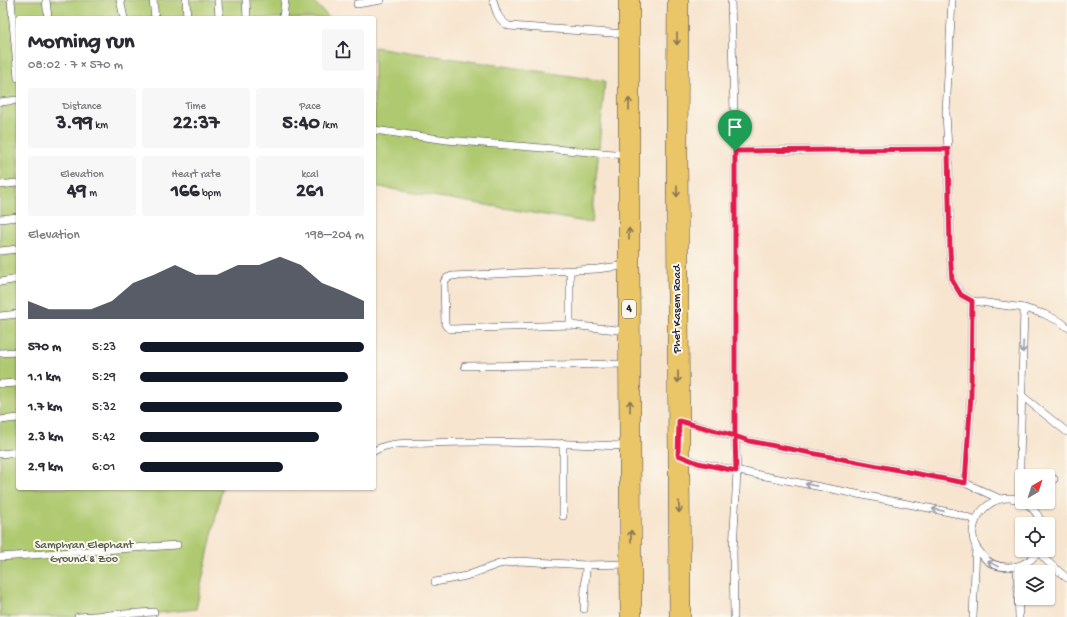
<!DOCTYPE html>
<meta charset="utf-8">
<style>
:root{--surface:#fff;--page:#f7f7f7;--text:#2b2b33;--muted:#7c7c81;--accent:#111827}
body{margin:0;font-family:"Gochi Hand",sans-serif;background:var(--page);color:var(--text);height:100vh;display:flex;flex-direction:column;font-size:15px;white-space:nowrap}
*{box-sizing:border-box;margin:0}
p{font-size:13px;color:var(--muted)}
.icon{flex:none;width:22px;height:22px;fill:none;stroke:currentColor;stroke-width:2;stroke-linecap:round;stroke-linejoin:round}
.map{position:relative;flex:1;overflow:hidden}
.side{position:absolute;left:16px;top:16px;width:360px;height:474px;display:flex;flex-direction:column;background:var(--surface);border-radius:4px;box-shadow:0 1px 3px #0004}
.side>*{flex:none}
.needle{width:26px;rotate:39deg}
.tools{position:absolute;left:1015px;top:469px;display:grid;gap:8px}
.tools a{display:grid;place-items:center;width:40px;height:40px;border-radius:4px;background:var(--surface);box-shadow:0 1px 3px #0004;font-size:20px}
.pin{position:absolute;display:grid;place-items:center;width:34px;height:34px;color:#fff;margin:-41px -17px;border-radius:50% 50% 50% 0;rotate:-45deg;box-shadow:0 0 4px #0007}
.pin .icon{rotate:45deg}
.round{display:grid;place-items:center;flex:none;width:42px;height:42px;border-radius:4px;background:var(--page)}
.overview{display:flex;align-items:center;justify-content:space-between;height:68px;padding:0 12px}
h1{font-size:22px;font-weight:800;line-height:30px}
.stats{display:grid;grid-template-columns:repeat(3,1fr);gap:6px;height:68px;padding:4px 12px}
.stats div{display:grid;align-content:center;border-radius:4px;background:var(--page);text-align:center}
.stats b{font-size:20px;font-weight:800}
.stats small{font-size:11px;font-weight:400}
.stats p{font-size:11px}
.chart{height:112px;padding:8px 12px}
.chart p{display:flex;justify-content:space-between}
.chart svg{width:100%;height:72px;margin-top:4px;fill:var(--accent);opacity:.7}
ul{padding:0 12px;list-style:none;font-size:13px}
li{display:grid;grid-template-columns:64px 48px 1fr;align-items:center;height:30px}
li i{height:10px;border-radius:5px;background:var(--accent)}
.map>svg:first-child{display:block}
.green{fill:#afc96f;stroke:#687655}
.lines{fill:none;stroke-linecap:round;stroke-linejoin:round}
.service-casing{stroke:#423f51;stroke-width:8}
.primary-casing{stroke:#423f51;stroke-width:22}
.service{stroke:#fff;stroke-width:7}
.primary{stroke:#eac669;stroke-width:21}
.oneway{stroke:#867452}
.oneway2{stroke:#9c9ca7}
.route-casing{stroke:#fff;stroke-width:8}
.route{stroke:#e11d48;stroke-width:5}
.labels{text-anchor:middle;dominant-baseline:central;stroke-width:4;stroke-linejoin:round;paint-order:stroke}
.shield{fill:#fbf7ec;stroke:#636270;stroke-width:1}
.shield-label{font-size:11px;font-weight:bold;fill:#22223b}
.street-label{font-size:12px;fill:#22223b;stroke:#fbf7ec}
.park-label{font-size:12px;fill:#535c4d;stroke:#fbf7ec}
</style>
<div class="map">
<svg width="1067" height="617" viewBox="0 0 1067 617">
<rect width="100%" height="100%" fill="#fbf7ec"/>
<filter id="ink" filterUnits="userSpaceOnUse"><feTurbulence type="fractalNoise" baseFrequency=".025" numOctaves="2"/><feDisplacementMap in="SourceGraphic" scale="8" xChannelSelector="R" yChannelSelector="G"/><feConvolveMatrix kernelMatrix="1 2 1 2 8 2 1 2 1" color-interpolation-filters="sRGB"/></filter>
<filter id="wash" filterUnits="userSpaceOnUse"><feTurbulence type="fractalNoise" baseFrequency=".012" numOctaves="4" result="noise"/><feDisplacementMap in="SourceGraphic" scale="16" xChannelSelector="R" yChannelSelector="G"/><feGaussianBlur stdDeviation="0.9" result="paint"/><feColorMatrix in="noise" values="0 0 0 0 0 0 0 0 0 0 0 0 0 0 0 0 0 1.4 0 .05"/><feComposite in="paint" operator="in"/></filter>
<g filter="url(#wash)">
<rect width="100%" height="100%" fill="#f7e5cf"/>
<!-- green -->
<g class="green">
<polygon points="0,0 314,0 314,2 330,18 18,18 18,488 222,488 196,609 121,617 0,617"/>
<polygon points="374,47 605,81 592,223 374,186"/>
</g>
</g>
<g filter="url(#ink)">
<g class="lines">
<!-- service casing -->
<g class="service-casing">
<g id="service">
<polyline points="11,0 18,78"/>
<polyline points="46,0 48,18"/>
<polyline points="120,0 124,18"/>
<polyline points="153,0 155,18"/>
<polyline points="186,0 187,18"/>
<polyline points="218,0 219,18"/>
<polyline points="246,0 247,18"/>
<path d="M493 0C496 12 498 20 509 26L627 34"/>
<polyline points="731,0 735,151 735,436 737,471 733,551 734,617"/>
<polyline points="357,4 381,0"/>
<polyline points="283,18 285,0"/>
<polyline points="0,102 18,100"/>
<polyline points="374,130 447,140 626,155"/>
<polyline points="948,149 946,113 952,0"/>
<polyline points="735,151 948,149 950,250 952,280 961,295 972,301 1024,308 1044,314 1061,322 1067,327"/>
<polyline points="0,185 16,183"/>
<polyline points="0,219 18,217"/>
<polyline points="0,251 18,249"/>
<polyline points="570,271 570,325"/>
<polyline points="0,282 18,279"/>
<polyline points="0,316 18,314"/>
<polyline points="627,331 570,325 451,329 447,327 445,324 444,282 447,278 452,276 597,269 628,265"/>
<polyline points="0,353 18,352"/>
<polyline points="465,366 628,364"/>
<polyline points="0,384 18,383"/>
<polyline points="1021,395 1067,432"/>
<polyline points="0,420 18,418"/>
<polyline points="681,421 749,441 965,483 1000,499"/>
<polyline points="563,443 563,516"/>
<path d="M374 451C390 441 412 444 430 443 496 440 562 444 628 446"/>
<polyline points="0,454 18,452"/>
<polyline points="681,456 698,463 954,513 976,520"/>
<polyline points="965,483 971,395 972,301"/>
<polyline points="1048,487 1054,479"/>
<polyline points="1019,500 1024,308"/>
<path d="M1022 501C994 488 963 520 976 547 978 550 980 552 982 555 988 563 998 567 1008 567 1021 567 1032 561 1039 550"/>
<path d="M1024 502C1033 507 1038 514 1042 524"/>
<polyline points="1038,552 1049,563 1067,578"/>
<polyline points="0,557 177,545"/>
<polyline points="1017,567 1019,617"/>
<polyline points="435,582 466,576 499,564 519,561 586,565 630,564"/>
<polyline points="584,609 586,565"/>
<polyline points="78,617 154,612"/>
<polyline points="973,617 976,547"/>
</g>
</g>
<!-- primary casing -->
<g class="primary-casing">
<g id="primary">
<polyline points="629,0 629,265 631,617"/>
<polyline points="678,0 677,152 680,617"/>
</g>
</g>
<!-- service -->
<use href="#service" class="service"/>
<!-- primary -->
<use href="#primary" class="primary"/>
</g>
<!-- one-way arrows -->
<defs><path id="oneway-shaft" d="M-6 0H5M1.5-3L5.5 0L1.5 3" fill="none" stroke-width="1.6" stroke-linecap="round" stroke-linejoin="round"/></defs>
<g class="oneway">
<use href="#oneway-shaft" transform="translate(677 39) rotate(90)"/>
<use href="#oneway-shaft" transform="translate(629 104) rotate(-90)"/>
<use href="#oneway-shaft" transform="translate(677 191) rotate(90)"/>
<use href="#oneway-shaft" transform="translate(629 234) rotate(-90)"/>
<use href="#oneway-shaft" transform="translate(678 377) rotate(90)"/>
<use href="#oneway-shaft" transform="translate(630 406) rotate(-90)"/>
<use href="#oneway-shaft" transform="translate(679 507) rotate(89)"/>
<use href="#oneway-shaft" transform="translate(631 536) rotate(-90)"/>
</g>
<g class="oneway2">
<use href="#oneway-shaft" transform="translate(1023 347) rotate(92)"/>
<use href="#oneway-shaft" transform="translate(811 485) rotate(-169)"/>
<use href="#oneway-shaft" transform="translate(938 510) rotate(-169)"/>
<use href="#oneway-shaft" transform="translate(993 564) rotate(-154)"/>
</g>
</g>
<g class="lines" filter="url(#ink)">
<!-- route casing -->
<g class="route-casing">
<polyline id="route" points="735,151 735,436 679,421 678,455 698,463 736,471 735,436 749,441 965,483 971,395 972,301 961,295 952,280 950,250 948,149 735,151"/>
</g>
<!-- route -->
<use href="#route" class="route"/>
</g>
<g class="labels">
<!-- shield labels -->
<rect class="shield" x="622" y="300" width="14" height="18" rx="3"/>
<g class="shield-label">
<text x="629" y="309">4</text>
</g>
<!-- street labels -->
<g class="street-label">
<text transform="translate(678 309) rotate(-90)">Phet Kasem Road</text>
</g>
<!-- park labels -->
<g class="park-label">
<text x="84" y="546">Samphran Elephant<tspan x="84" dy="14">Ground &amp; Zoo</tspan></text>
</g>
</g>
</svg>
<div class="tools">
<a><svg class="needle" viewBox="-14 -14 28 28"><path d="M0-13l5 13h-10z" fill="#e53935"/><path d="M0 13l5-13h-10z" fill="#7c7c81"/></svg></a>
<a><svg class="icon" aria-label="locate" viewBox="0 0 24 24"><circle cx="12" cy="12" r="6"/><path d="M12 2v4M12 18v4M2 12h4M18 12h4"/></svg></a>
<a><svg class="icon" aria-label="layers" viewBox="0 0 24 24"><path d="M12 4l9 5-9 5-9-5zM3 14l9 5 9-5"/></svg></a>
</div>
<div class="pin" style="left:735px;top:151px;background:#1e9e55"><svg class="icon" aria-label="arrive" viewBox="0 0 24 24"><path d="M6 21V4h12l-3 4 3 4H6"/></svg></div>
<section class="side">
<div class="overview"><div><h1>Morning run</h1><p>08:02 · 7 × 570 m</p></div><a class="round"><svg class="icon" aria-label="share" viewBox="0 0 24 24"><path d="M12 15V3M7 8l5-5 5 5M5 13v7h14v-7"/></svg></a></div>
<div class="stats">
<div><p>Distance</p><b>3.99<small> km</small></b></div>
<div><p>Time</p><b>22:37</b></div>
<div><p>Pace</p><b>5:40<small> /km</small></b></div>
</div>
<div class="stats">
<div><p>Elevation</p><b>49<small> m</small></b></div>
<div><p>Heart rate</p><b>166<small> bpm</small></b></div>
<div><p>kcal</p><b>261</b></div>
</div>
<div class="chart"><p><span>Elevation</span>198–204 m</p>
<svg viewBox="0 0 160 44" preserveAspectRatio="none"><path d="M0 44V33L10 38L20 38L30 38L40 33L50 22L60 17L70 11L80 17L90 17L100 11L110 11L120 6L130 11L140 22L150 27L160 33V44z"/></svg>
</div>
<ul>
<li><b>570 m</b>5:23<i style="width:100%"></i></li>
<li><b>1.1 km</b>5:29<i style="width:93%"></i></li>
<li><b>1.7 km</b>5:32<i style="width:90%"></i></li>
<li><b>2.3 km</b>5:42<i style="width:80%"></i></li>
<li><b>2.9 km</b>6:01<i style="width:64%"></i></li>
</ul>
</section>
</div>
